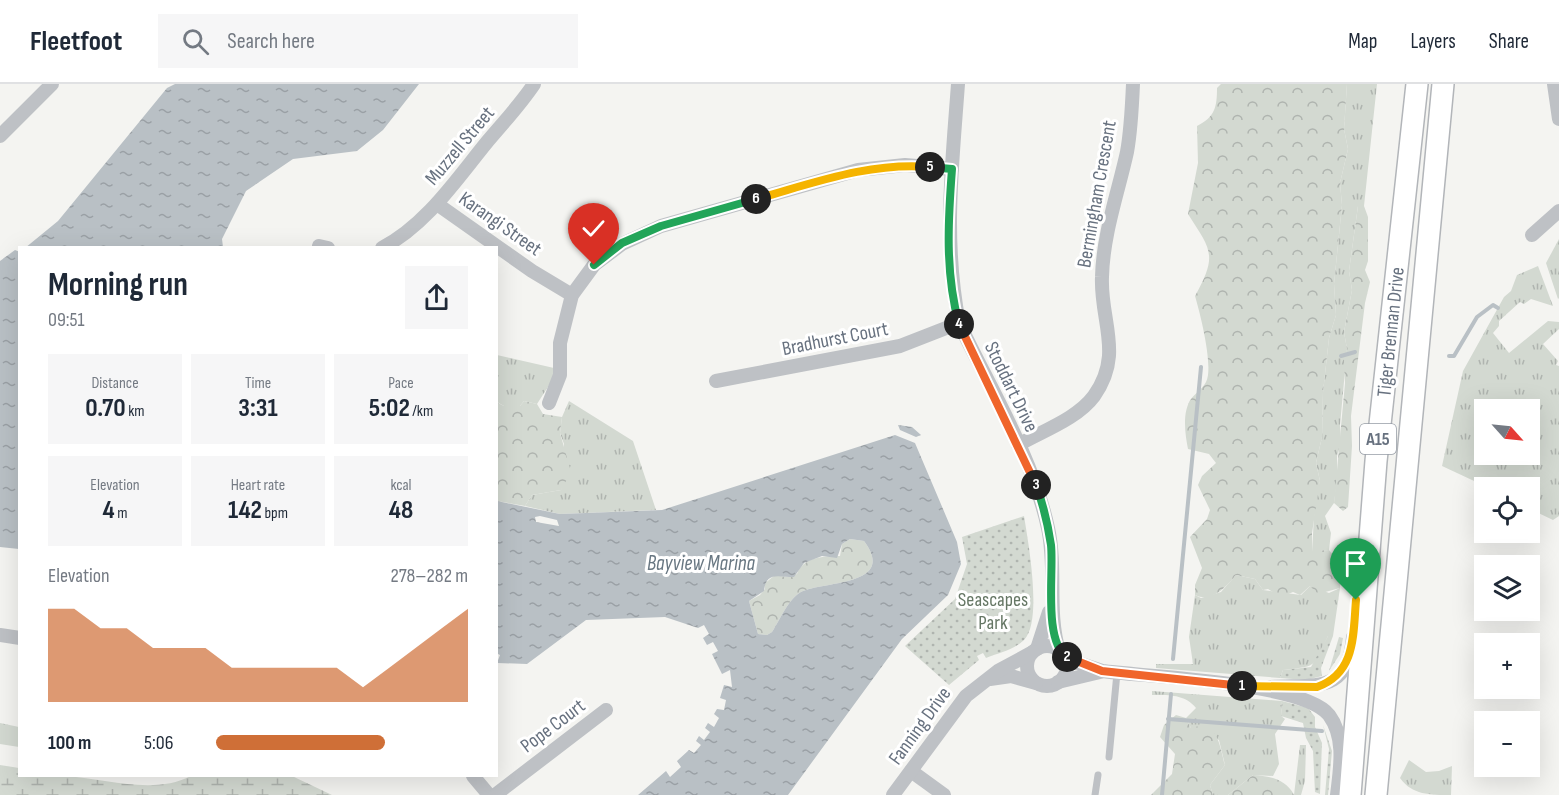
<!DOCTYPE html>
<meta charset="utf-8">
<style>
:root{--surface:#fff;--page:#f6f6f7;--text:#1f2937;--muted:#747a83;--line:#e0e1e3;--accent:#cf6f37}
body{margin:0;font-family:"Sofia Sans Condensed",sans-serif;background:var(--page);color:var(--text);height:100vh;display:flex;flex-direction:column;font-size:22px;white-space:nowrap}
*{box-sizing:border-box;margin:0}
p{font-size:20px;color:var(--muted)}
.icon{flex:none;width:33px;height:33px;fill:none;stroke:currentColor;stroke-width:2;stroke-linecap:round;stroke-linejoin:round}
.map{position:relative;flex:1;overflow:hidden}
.sheet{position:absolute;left:18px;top:162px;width:480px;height:531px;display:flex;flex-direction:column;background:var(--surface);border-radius:0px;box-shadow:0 6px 24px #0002}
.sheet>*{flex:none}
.needle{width:39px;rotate:117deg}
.tools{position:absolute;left:1474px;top:315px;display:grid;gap:12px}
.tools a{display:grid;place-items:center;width:66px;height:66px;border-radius:0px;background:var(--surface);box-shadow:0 6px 24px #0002;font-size:30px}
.pin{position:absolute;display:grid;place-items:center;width:51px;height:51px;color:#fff;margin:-62px -26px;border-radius:50% 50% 50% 0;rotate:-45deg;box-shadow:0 0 6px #0007}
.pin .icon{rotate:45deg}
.km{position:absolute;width:30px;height:30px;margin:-15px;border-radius:50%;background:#222;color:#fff;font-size:16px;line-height:30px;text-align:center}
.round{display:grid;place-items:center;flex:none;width:63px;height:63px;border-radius:0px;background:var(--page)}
.headline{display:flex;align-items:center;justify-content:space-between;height:102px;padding:0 30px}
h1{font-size:33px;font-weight:700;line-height:45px}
.metrics{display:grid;grid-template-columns:repeat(3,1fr);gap:9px;height:102px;padding:6px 30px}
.metrics div{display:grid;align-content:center;border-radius:0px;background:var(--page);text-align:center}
.metrics b{font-size:26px;font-weight:700}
.metrics small{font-size:16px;font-weight:400}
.metrics p{font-size:16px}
.chart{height:168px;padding:12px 30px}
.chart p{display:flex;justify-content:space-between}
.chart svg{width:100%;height:108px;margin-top:6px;fill:var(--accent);opacity:.7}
ul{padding:0 30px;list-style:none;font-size:20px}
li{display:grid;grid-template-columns:96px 72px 1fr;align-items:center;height:45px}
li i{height:15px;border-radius:8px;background:var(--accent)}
header{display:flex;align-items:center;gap:36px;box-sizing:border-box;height:84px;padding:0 30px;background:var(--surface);border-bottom:2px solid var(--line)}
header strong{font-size:28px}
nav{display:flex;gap:33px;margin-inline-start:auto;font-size:21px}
.search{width:420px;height:54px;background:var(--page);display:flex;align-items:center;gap:15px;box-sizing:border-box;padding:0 21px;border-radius:0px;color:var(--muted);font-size:22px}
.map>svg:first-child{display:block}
.grass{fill:url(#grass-tufts);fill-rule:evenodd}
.forest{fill:url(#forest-crowns)}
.wetland{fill:url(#wetland-marsh)}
.park{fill:url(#park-dots)}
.water{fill:url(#water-ripples);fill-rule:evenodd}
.pier{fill:#f4f4f1}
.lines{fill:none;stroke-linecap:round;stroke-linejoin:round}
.stream{stroke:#b9c0c5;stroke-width:4}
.primary-casing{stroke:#b2b5b9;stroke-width:24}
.service{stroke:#bec1c5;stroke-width:7}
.minor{stroke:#bec1c5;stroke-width:14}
.primary{stroke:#fff;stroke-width:21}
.split-1-casing{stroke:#fff;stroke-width:12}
.split-2-casing{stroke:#fff;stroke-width:12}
.split-3-casing{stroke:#fff;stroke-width:12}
.split-4-casing{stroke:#fff;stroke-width:12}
.split-5-casing{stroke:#fff;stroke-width:12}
.split-6-casing{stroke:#fff;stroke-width:12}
.split-7-casing{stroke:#fff;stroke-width:12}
.split-1{stroke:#f5b400;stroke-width:8}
.split-2{stroke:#f0652b;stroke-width:8}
.split-3{stroke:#22a559;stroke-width:8}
.split-4{stroke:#f0652b;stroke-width:8}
.split-5{stroke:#22a559;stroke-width:8}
.split-6{stroke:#f5b400;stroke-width:8}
.split-7{stroke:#22a559;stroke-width:8}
.labels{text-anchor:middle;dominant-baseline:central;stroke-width:6;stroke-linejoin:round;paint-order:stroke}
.shield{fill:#fff;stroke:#959ca5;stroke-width:1.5}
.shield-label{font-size:18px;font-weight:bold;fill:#67717f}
.street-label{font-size:20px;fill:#67717f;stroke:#fff}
.park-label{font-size:20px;fill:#667765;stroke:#fff}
.water-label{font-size:21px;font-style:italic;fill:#687782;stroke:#fff}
</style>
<header>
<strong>Fleetfoot</strong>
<div class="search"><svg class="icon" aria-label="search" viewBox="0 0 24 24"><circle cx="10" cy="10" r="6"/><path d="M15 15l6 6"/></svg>Search here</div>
<nav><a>Map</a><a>Layers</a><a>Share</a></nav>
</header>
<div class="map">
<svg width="1559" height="711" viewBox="0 0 1559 711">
<defs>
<pattern id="grass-tufts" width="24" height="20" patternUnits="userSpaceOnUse" patternTransform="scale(1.5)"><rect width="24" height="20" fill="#d3d9d1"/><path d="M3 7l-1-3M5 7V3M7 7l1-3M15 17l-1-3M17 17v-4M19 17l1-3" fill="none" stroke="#afb4af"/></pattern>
<pattern id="forest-crowns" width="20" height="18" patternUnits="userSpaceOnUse" patternTransform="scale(1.5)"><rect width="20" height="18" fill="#d3d9d1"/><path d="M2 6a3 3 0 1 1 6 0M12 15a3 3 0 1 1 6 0" fill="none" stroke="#afb4af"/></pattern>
<pattern id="wetland-marsh" width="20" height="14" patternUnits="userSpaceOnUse" patternTransform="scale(1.5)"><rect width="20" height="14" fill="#d3d9d1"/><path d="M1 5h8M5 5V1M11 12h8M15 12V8" fill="none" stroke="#afb4af"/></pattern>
<pattern id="park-dots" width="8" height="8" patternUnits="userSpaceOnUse" patternTransform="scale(1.5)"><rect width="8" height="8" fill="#d3d9d1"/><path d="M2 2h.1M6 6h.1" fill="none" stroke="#afb4af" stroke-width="1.8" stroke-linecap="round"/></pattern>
<pattern id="water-ripples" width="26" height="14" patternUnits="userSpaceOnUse" patternTransform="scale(1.5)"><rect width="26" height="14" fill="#b9c0c5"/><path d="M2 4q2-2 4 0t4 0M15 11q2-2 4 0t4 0" fill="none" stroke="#9aa0a5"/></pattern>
</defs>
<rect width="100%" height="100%" fill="#f4f4f1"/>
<!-- grass -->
<g class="grass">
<polygon points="1347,0 1377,0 1364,122 1358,122 1349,187 1352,206 1344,248 1347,265 1340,341 1341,359 1337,372 1337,397 1334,419 1325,432 1331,449 1329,466 1312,468 1315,416 1320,397 1316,379 1322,353 1323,308 1329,254 1336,231 1334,200 1342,121 1340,99 1348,65 1344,45"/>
<polygon points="1559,155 1559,214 1558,215 1546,179"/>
<path d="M1538 182 1553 222 1531 215 1524 220 1520 218 1499 237V242L1493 249 1509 269 1548 237 1559 238V245L1543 260 1558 277 1556 281 1559 282V432L1553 436 1530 425V404L1487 403 1442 382 1463 287 1504 213 1511 207 1517 191ZM1485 326H1530V370H1485Z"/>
<polygon points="497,271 554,284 553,295 537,320 524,317 520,322 504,322 497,318"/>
<polygon points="569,317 633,357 656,426 560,430 525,422 532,411 561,406 564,360 560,349 562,333"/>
<path d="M1236 491 1255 495 1263 506 1301 511 1310 502 1329 509 1340 504 1333 552H1328C1313 584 1318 582 1283 586L1280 594 1156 584V580H1193L1189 553 1195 511 1201 514 1221 508Z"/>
<path d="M1152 607 1282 617 1281 632 1285 635 1275 650 1279 680 1273 692 1253 691 1228 711H1213L1210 701 1225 681 1219 656 1191 644 1186 634 1196 624C1185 610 1168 611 1152 611Z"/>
<polygon points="0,639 19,643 19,663 0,660"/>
<polygon points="1300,661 1306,661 1305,697 1301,711 1294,711"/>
<path d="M1409 676 1426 688 1439 687 1452 682 1451 711C1430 711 1412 711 1400 694Z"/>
</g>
<!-- forest -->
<g class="forest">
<path d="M1221 0H1347L1344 45 1348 65 1340 99 1342 121 1334 200 1336 231 1329 254 1323 308 1322 353 1316 379 1320 397 1312 449V467L1329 466C1340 479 1341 487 1340 504L1318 510 1310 502 1300 511 1293 508 1281 513 1268 505 1263 506 1255 495 1236 491C1226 503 1212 519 1195 511V501L1202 484 1190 453 1207 435 1210 426 1198 401 1202 392 1216 379 1209 370 1188 365C1185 350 1182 328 1191 315 1195 310 1203 304 1206 298 1214 283 1200 229 1195 212 1218 171 1211 166 1188 130L1198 79 1197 42C1215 33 1217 23 1217 4Z"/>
<polygon points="1358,122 1364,122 1368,133 1368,177 1365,186 1370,198 1365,219 1351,332 1352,362 1348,423 1343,427 1334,419 1345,299 1344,277 1347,265 1344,248 1352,206 1349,187"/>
<polygon points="524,317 537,320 543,330 562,333 560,349 571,388 561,406 532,411 525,422 497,417 496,318 504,322 520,322"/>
<path d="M850 455 864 457C897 501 827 497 803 507 789 513 780 536 772 548L767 551 758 550 749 517 760 511 765 505 764 500 775 491 787 493 797 490C803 473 824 472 840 472L842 460Z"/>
<path d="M1176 631 1186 634 1191 644C1194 644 1197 642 1200 642 1219 640 1221 669 1225 681L1210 701 1213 711H1151L1172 690 1175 670 1160 653 1164 641Z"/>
<path d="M1253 691C1270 692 1286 695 1294 711H1228Z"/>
</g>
<!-- wetland -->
<path class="wetland" d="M0 681 19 684 20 692C35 692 51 690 66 692 107 695 154 711 191 692H292L332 711H0Z"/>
<!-- park -->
<g class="park">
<path d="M1024 432C1028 457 1043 537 1024 556 1014 566 998 569 986 574L983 569 977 572 979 576 949 601 905 562 955 515 967 480 962 453Z"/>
<polygon points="1328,552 1333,552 1321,584 1322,592 1306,596 1280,594 1283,586 1311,583"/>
<polygon points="1339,553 1343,554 1340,570 1329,587"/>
<polygon points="1282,617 1308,624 1315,633 1315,643 1322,659 1320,710 1315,708 1313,667 1306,654 1303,639 1281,632"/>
<polygon points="1323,641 1332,667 1328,711 1325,711 1329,665"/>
</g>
<!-- water -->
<g class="water">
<polygon points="175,0 419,0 383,46 357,67 293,75 246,107 222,155 223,163 25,164 58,137 167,4"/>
<polygon points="15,166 20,168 19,465 0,463 0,177"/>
<polygon points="898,341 912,343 921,351 916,353 900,346"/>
<path d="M895 351 915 359 957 458 961 480 948 511 902 555 788 711H638L666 687 670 693 681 683 677 677 689 666 694 669 701 661 696 657 699 652 704 656 710 648 705 644 708 639 714 643 719 634 714 630 717 625 724 626 726 616 720 614 724 601 732 603 730 586 722 590 712 570 718 567 713 558 707 561 703 554 709 550 704 541 698 544 665 533 586 536 527 580 497 579 500 571 496 569 497 417 560 430 662 426ZM850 455 864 457C897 501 827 497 803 507 789 513 780 536 772 548L767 551 758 550 749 517 764 507C766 487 778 493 794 493L804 479 822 472 837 474 842 460Z"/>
</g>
<!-- pier -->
<polygon class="pier" points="540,432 557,436 559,442 536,438 535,433"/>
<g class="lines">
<!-- stream -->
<g class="stream">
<polyline points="1341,272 1355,268"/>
<polyline points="1449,272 1454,272 1477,233 1493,221 1498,224"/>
<polyline points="1173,575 1201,283"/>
<polyline points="1168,635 1322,647"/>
<polyline points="1162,711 1171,610"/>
</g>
<!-- primary casing -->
<g class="primary-casing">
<g id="primary">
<polyline points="1350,711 1376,377 1417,0"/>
<polyline points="1376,711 1443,0"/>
</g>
</g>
<!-- service -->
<g class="service">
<polyline points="1109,673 1117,589"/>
<polyline points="1095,711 1098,691"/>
</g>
<!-- minor -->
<g class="minor">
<path d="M958 0C952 83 943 156 959 239 990 304 1033 374 1048 444 1057 485 1047 527 1059 567"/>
<polyline points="1554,0 1559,35"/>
<polyline points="0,52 52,0"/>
<polyline points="437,120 532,187 572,211"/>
<polyline points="1532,151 1559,127"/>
<polyline points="319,162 328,164"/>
<path d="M382 164C426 141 456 96 487 58 503 39 520 21 534 0"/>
<polyline points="716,297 900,262 959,239"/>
<polyline points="549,319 560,291 560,259 572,211 594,181 622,160 661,142 858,86 905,81 952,85"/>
<path d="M1018 361C1042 347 1077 335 1094 312 1124 270 1100 237 1102 193 1103 150 1118 109 1127 68 1131 46 1132 23 1133 0"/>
<polyline points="0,551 20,554"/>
<circle cx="1047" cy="582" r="20"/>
<polyline points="1037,565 1049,528"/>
<path d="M1062 570 1078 579 1102 587C1148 593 1303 598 1329 631 1346 654 1340 685 1337 711"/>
<polyline points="990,595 1011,592 1036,599"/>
<polyline points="1058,598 1100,588"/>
<path d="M1271 603C1315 600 1348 611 1353 553"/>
<polyline points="911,687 944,711"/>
<polyline points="473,692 489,711"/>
<polyline points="495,711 606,626"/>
<polyline points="893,711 966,612 998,587 1033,568"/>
</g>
<!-- primary -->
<use href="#primary" class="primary"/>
</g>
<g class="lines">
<!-- split-1 casing -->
<g class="split-1-casing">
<path id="split-1" d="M1242 602 1317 603C1356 589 1353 551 1356 516"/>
</g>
<!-- split-2 casing -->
<g class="split-2-casing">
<polyline id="split-2" points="1067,573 1102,587 1242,602"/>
</g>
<!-- split-3 casing -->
<g class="split-3-casing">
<path id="split-3" d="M1036 401C1043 420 1048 441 1051 461 1054 488 1043 557 1067 573"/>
</g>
<!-- split-4 casing -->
<g class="split-4-casing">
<polyline id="split-4" points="959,240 1036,401"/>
</g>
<!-- split-5 casing -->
<g class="split-5-casing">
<path id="split-5" d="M930 83 952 85C948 137 945 189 959 240"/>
</g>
<!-- split-6 casing -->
<g class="split-6-casing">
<path id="split-6" d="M756 115C814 99 869 78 930 83"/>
</g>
<!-- split-7 casing -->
<g class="split-7-casing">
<polyline id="split-7" points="594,181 622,159 661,142 756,115"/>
</g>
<!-- split-1 -->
<use href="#split-1" class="split-1"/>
<!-- split-2 -->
<use href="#split-2" class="split-2"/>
<!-- split-3 -->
<use href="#split-3" class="split-3"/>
<!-- split-4 -->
<use href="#split-4" class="split-4"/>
<!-- split-5 -->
<use href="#split-5" class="split-5"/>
<!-- split-6 -->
<use href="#split-6" class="split-6"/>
<!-- split-7 -->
<use href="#split-7" class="split-7"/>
</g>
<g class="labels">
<!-- shield labels -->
<rect class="shield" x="1360" y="340" width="36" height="30" rx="4.5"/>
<g class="shield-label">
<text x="1378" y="355">A15</text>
</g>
<!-- street labels -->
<g class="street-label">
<text transform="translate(460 62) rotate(-50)">Muzzell Street</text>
<text transform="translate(1097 110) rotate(-80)">Bermingham Crescent</text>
<text transform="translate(500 140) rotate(35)">Karangi Street</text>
<text transform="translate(1391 248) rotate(-84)">Tiger Brennan Drive</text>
<text transform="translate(835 255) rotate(-11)">Bradhurst Court</text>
<text transform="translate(1011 303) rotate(64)">Stoddart Drive</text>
<text transform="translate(553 642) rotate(-37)">Pope Court</text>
<text transform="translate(920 642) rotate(-54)">Fanning Drive</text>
</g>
<!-- park labels -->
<g class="park-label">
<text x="993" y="516">Seascapes<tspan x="993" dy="23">Park</tspan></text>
</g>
<!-- water labels -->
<g class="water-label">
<text x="701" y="479">Bayview Marina</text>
</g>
</g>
</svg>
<div class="tools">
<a><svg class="needle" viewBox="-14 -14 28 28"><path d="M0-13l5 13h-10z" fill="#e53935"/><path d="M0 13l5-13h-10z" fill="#747a83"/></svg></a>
<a><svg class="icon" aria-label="locate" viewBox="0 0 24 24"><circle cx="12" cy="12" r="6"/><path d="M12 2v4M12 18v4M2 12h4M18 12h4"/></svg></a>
<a><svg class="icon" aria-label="layers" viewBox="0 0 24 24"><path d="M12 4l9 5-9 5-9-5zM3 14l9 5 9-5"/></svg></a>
<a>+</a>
<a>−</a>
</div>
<div class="pin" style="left:1356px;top:516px;background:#1e9e55"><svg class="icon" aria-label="arrive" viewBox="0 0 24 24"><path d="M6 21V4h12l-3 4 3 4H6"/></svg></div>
<div class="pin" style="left:594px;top:181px;background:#d93025"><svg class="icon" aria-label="check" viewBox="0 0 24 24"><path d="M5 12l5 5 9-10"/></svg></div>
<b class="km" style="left:1242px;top:602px">1</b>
<b class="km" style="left:1067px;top:573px">2</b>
<b class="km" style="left:1036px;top:401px">3</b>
<b class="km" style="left:959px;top:240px">4</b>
<b class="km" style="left:930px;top:83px">5</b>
<b class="km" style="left:756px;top:115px">6</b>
<section class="sheet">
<div class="headline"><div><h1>Morning run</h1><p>09:51</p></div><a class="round"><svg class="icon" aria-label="share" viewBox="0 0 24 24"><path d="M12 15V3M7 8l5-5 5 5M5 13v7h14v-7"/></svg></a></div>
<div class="metrics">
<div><p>Distance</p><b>0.70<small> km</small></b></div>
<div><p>Time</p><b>3:31</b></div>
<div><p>Pace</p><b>5:02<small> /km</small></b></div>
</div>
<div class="metrics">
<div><p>Elevation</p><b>4<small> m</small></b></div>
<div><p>Heart rate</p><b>142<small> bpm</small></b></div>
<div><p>kcal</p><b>48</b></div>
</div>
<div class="chart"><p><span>Elevation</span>278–282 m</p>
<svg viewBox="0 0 160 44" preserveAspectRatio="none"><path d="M0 44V6L10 6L20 14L30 14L40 22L50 22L60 22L70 30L80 30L90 30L100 30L110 30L120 38L130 30L140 22L150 14L160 6V44z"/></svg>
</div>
<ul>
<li><b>100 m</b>5:06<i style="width:67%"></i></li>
</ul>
</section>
</div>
